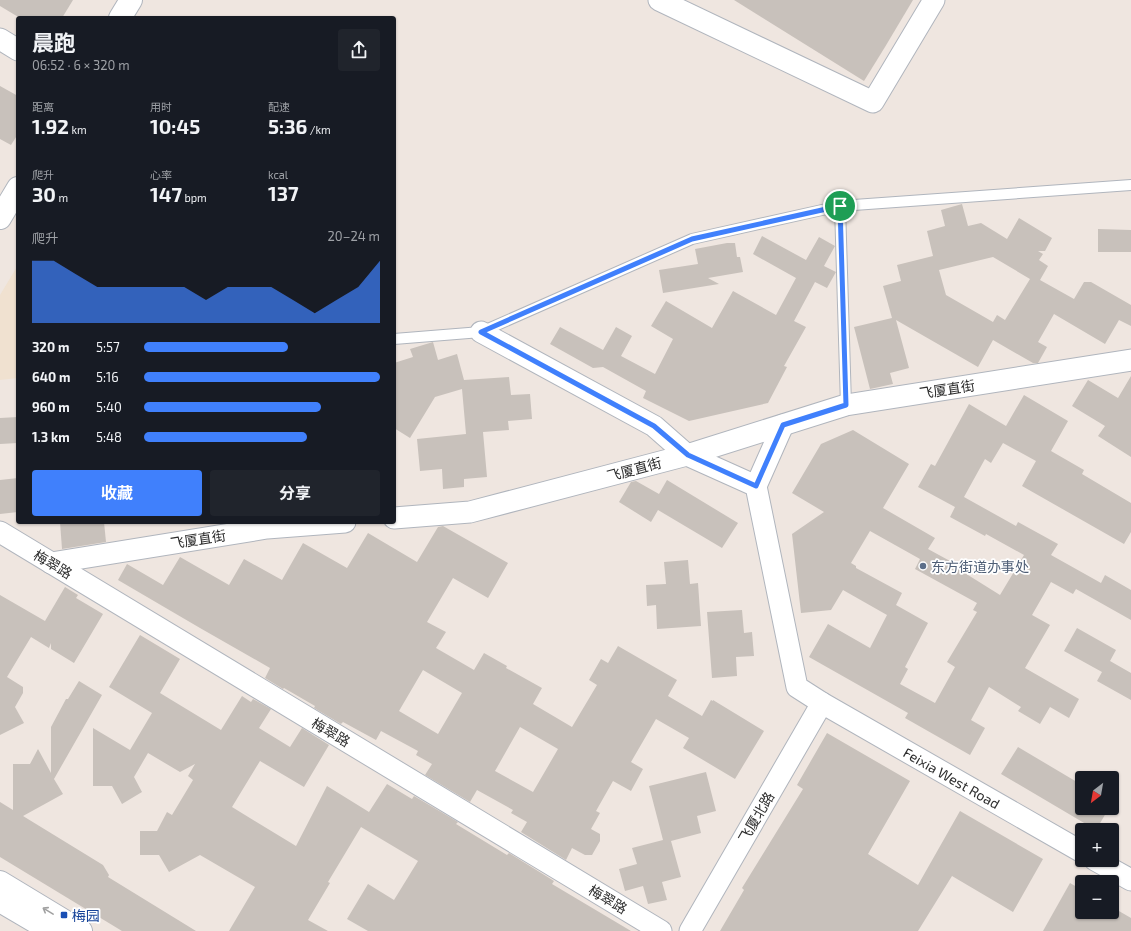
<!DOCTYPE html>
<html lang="zh">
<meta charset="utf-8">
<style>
:root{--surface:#171b24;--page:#20242c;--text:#f1f3f6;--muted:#9ea1a6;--accent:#4080fc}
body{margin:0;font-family:"Exo 2","Noto Sans SC",sans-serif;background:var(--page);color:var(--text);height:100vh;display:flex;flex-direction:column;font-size:15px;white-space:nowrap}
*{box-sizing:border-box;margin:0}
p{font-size:13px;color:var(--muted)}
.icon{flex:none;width:22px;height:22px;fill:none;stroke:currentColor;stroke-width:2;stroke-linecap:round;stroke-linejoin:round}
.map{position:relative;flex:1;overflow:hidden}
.sheet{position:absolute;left:16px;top:16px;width:380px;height:508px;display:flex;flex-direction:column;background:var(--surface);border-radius:4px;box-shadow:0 1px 3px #0004}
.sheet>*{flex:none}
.needle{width:26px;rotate:211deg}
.tools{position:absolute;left:1075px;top:771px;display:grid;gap:8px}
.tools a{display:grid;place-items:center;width:44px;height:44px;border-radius:4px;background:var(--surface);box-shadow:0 1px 3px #0004;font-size:20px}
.pin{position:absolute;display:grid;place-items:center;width:34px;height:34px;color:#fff;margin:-17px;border:2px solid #fff;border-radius:50%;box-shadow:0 1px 4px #0007}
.round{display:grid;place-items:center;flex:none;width:42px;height:42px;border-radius:4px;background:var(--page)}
.summary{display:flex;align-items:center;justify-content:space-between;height:68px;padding:0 16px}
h1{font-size:22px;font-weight:700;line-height:30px}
.metrics{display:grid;grid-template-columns:repeat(3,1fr);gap:6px;height:68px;padding:4px 16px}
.metrics div{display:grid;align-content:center}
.metrics b{font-size:20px;font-weight:700}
.metrics small{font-size:11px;font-weight:400}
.metrics p{font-size:11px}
.chart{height:112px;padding:8px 16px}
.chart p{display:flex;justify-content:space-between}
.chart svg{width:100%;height:72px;margin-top:4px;fill:var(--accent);opacity:.7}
.button{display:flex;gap:8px;margin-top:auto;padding:8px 16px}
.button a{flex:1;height:46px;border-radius:4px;background:var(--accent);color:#fff;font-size:16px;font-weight:700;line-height:46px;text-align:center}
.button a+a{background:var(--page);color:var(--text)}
ul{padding:0 16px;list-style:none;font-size:13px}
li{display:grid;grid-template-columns:64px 48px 1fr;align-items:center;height:30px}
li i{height:10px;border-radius:5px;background:var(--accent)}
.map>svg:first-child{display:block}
.education{fill:#f0e1d0}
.building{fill:#c8c1bb;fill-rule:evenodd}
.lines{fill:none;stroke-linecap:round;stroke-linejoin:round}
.service-casing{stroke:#b0b5bd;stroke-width:12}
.minor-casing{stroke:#b0b5bd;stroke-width:23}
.tertiary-casing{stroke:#b0b5bd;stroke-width:24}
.service{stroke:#fff;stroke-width:10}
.minor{stroke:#fff;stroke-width:21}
.tertiary{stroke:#fff;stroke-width:22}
.oneway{stroke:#a0a0a0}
.route-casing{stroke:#fff;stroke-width:8}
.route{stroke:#4080fc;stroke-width:5}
.service-dot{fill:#5c6f8a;stroke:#fff;stroke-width:1.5}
.transit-dot{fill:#1a4fb4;stroke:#fff;stroke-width:1.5}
.labels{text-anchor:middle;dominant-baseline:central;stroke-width:3.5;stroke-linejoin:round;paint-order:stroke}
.street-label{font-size:14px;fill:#2d2d2d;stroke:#fff}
.service-label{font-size:14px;fill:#4e5e75;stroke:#fff;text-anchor:start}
.transit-label{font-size:14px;fill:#164399;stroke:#fff;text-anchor:start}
</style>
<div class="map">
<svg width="1131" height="931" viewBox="0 0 1131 931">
<rect width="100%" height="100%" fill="#efe6e0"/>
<!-- education -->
<polygon class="education" points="18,265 18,378 0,380 0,295"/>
<!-- building -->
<g class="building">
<polygon points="0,0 73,0 62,18 20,18 0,6"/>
<polygon points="734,0 913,0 885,47 864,81"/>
<polygon points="0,86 18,96 18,134 11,145 0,139"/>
<path d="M962 204 968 226 981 223 1007 239 1019 218 1052 238 1045 251H1038L1043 254 1039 260 1048 266 1040 280 1074 299 1084 282H1091L1131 305V326L1119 320 1105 344 1054 314 1038 342 1047 347 1038 363H1033L993 340 978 367 896 320 909 368 890 373 893 384 870 389 854 327 892 318 883 286 901 281 897 265 933 256 927 231 945 226 941 210ZM993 257 1030 279 1005 320 997 315 993 322 946 295 939 270Z"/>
<polygon points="1098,229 1131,230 1131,252 1098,252"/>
<polygon points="762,236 806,260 819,237 835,246 824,266 836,272 827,288 815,282 794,321 806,327 784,366 787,367 768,403 689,421 643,398 646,391 603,367 593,368 550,344 560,327 603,350 616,327 632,336 621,356 655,374 673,339 651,326 666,301 712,328 733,291 776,315 796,278 753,254"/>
<polygon points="727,243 735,243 737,257 740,257 743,272 708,278 719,284 663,293 659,270 698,264 695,249"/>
<polygon points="433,342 438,360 457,354 464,380 509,377 511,395 530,394 532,419 508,421 509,430 483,432 487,477 464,479 464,487 443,489 442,469 420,471 417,439 466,434 462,389 435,397 410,438 394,428 394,363 413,357 410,349"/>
<polygon points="1131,376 1131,457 1098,436 1105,426 1072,406 1088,380 1118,398"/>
<path d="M1024 395 1068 421 1051 451 1084 470 1082 474 1131 503V532L1124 544 1022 486 1036 461 1003 443 991 463 985 459 964 497 1016 526 1018 522 1058 544 1051 555 1101 583 1105 575 1131 590V620L1076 589 1073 594 1051 582 1032 615 1050 625 1025 668 1079 699 1069 718 1050 707 1040 724 1018 711 1021 707 989 687 971 720 985 728 970 755 905 718 908 713 809 657 828 624 870 648 887 615 843 590 831 610 801 613 792 534 824 512 792 493 821 444 853 430 909 464 883 508 935 538 928 549 961 567 960 570 1000 595 1024 555 986 534 985 536 950 517 955 507 918 487 931 464 935 466 969 404 1006 426ZM870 531 920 559 915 569 977 603 973 610 977 612 947 662 955 667 935 703 900 684 908 669 905 667 928 623 896 605 902 593 856 568V566L851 563Z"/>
<polygon points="18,417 18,443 0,444 0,418"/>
<polygon points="18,478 18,512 0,514 0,480"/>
<polygon points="667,480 738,523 722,548 658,510 651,522 619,502 631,482 636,481 659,494"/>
<polygon points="60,522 104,522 106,542 62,549"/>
<path d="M443 526 508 563 488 598 453 578 427 622 446 632 436 648 474 670 484 653 507 666 506 668 542 688 533 704 572 727 597 685 589 680 601 659 608 663 618 646 677 680 668 696 702 716 711 700 713 701V700L764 731 735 779 683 748 689 738 656 719 631 762 643 769 631 791 613 781 596 811 600 813 591 829 600 834V841L592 855H585L572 848 566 860 521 832 527 822 511 813 513 810 477 790 470 802 425 775 432 764 416 755 418 751 381 731 376 740 343 722 341 724 314 708 315 706 284 688 283 689 265 678 270 668 200 628 118 580 127 564 163 585 180 557 229 585 244 559 282 580 303 543 347 568 368 533 417 562 438 527ZM423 670 462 693 438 734 399 711ZM520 727 558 749 533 792 495 771Z"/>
<polygon points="688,560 690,584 698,583 701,626 657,629 656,605 647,606 646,585 666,584 664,562"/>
<polygon points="65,587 78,595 76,598 103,614 74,663 51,649 51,643 49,648 31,637 7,677 23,687 23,693 15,707 24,723 0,735 0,595 45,621"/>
<polygon points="742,610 744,633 752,632 754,656 736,657 737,676 712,678 707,612"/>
<polygon points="1077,628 1116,650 1110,661 1131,673 1131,700 1097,681 1102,672 1064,651"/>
<polygon points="140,635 180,659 160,693 221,730 242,696 251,702 253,699 271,709 259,728 290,747 302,728 329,745 304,787 260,761 232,807 296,846 327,786 369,812 387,784 412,799 414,796 458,822 456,824 507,855 509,853 554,881 552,884 631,931 368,931 347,919 368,884 394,900 418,861 361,827 328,882 330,883 308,920 328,931 229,931 255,887 200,855 169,872 159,855 140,855 140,831 157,831 167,812 172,815 193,780 188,776 195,764 180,772 148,753 134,777 142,792 122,804 112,786 93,786 93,728 130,750 152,713 109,687"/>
<polygon points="79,681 102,695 54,779 63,794 23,816 103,865 109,875 108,877 196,931 122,931 0,857 0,802 13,810 13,764 30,764 38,749 51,773 51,727 66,699 68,699"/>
<polygon points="827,733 910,781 868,854 918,885 960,811 1043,859 1013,912 952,876 918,931 720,931 744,890 742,888 803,789 797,785"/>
<polygon points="1018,747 1082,785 1082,808 1109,808 1096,830 1001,774"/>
<polygon points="706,772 716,811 697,816 701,833 671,841 681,877 662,882 667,900 648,904 643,886 625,891 619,869 637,864 632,848 663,840 649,786"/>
<polygon points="1070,883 1082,890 1082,912 1112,912 1112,907 1131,918 1131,931 1043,931"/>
</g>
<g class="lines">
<!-- service casing -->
<g class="service-casing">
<g id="service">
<polyline points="840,206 846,405"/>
<polyline points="394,339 481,332 692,239 840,206 1131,185"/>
</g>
</g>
<!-- minor casing -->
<g class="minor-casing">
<g id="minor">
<polyline points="659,0 873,102 934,0"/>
<polyline points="0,39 18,50"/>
<path id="s1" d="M481 332 654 426 687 455 756 486 797 687 822 703 1082 852"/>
<polyline points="756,486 783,425"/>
<polyline points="394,518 470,512 687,455 846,405 1131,360"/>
<polyline points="0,532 661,931"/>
<polyline points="51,563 267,528 345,522"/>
<polyline points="1095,860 1131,880"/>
<polyline points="690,931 822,703"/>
</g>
</g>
<!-- tertiary casing -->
<g class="tertiary-casing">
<g id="tertiary">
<polyline points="120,18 131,0"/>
<polyline points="0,218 18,188"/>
<polyline points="0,882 81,931"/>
<polyline points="0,901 51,931"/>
</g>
</g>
<!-- service -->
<use href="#service" class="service"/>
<!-- minor -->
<use href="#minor" class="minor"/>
<!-- tertiary -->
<use href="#tertiary" class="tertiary"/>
</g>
<!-- one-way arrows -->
<defs><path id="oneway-shaft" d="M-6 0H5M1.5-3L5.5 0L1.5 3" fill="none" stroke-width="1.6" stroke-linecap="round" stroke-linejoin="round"/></defs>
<use class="oneway" href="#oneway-shaft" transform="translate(48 911) rotate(-149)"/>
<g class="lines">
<!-- route casing -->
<g class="route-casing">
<polygon id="route" points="840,206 846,405 783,425 756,486 688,455 654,426 481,332 692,239"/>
</g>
<!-- route -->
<use href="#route" class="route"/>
</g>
<!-- markers -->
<circle class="service-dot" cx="923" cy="566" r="4"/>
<rect class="transit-dot" x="60" y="911" width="8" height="8" rx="2"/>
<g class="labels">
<!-- street labels -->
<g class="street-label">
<text transform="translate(947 389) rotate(-9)">飞厦直街</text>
<text transform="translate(634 469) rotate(-15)">飞厦直街</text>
<text transform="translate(198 539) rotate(-9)">飞厦直街</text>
<text transform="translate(53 564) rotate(31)">梅翠路</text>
<text transform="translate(331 732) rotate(31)">梅翠路</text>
<text stroke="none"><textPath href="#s1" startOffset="701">Feixia West Road</textPath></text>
<text transform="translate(756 817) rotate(-60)">飞厦北路</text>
<text transform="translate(608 899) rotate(31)">梅翠路</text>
</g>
<!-- service labels -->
<g class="service-label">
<text x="931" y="566">东方街道办事处</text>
</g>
<!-- transit labels -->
<g class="transit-label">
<text x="72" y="915">梅园</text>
</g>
</g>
</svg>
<div class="tools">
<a><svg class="needle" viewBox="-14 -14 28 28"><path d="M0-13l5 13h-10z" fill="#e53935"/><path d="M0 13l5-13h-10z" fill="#9ea1a6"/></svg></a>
<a>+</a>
<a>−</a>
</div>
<div class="pin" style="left:840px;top:206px;background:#1e9e55"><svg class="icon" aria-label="arrive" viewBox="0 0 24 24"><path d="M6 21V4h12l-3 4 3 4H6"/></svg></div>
<section class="sheet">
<div class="summary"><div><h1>晨跑</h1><p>06:52 · 6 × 320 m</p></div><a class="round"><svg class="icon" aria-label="share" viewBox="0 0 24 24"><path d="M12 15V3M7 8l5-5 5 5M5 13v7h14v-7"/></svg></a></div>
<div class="metrics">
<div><p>距离</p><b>1.92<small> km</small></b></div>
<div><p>用时</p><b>10:45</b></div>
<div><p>配速</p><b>5:36<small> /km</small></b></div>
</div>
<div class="metrics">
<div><p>爬升</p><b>30<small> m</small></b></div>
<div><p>心率</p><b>147<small> bpm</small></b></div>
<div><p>kcal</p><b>137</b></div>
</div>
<div class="chart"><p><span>爬升</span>20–24 m</p>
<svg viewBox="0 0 160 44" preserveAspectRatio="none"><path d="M0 44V6L10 6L20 14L30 22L40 22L50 22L60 22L70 22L80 30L90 22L100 22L110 22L120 30L130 38L140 30L150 22L160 6V44z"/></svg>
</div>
<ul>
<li><b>320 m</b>5:57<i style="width:61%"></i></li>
<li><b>640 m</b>5:16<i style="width:100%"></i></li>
<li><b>960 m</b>5:40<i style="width:75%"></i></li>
<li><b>1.3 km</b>5:48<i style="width:69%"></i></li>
</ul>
<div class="button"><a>收藏</a><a>分享</a></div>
</section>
</div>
